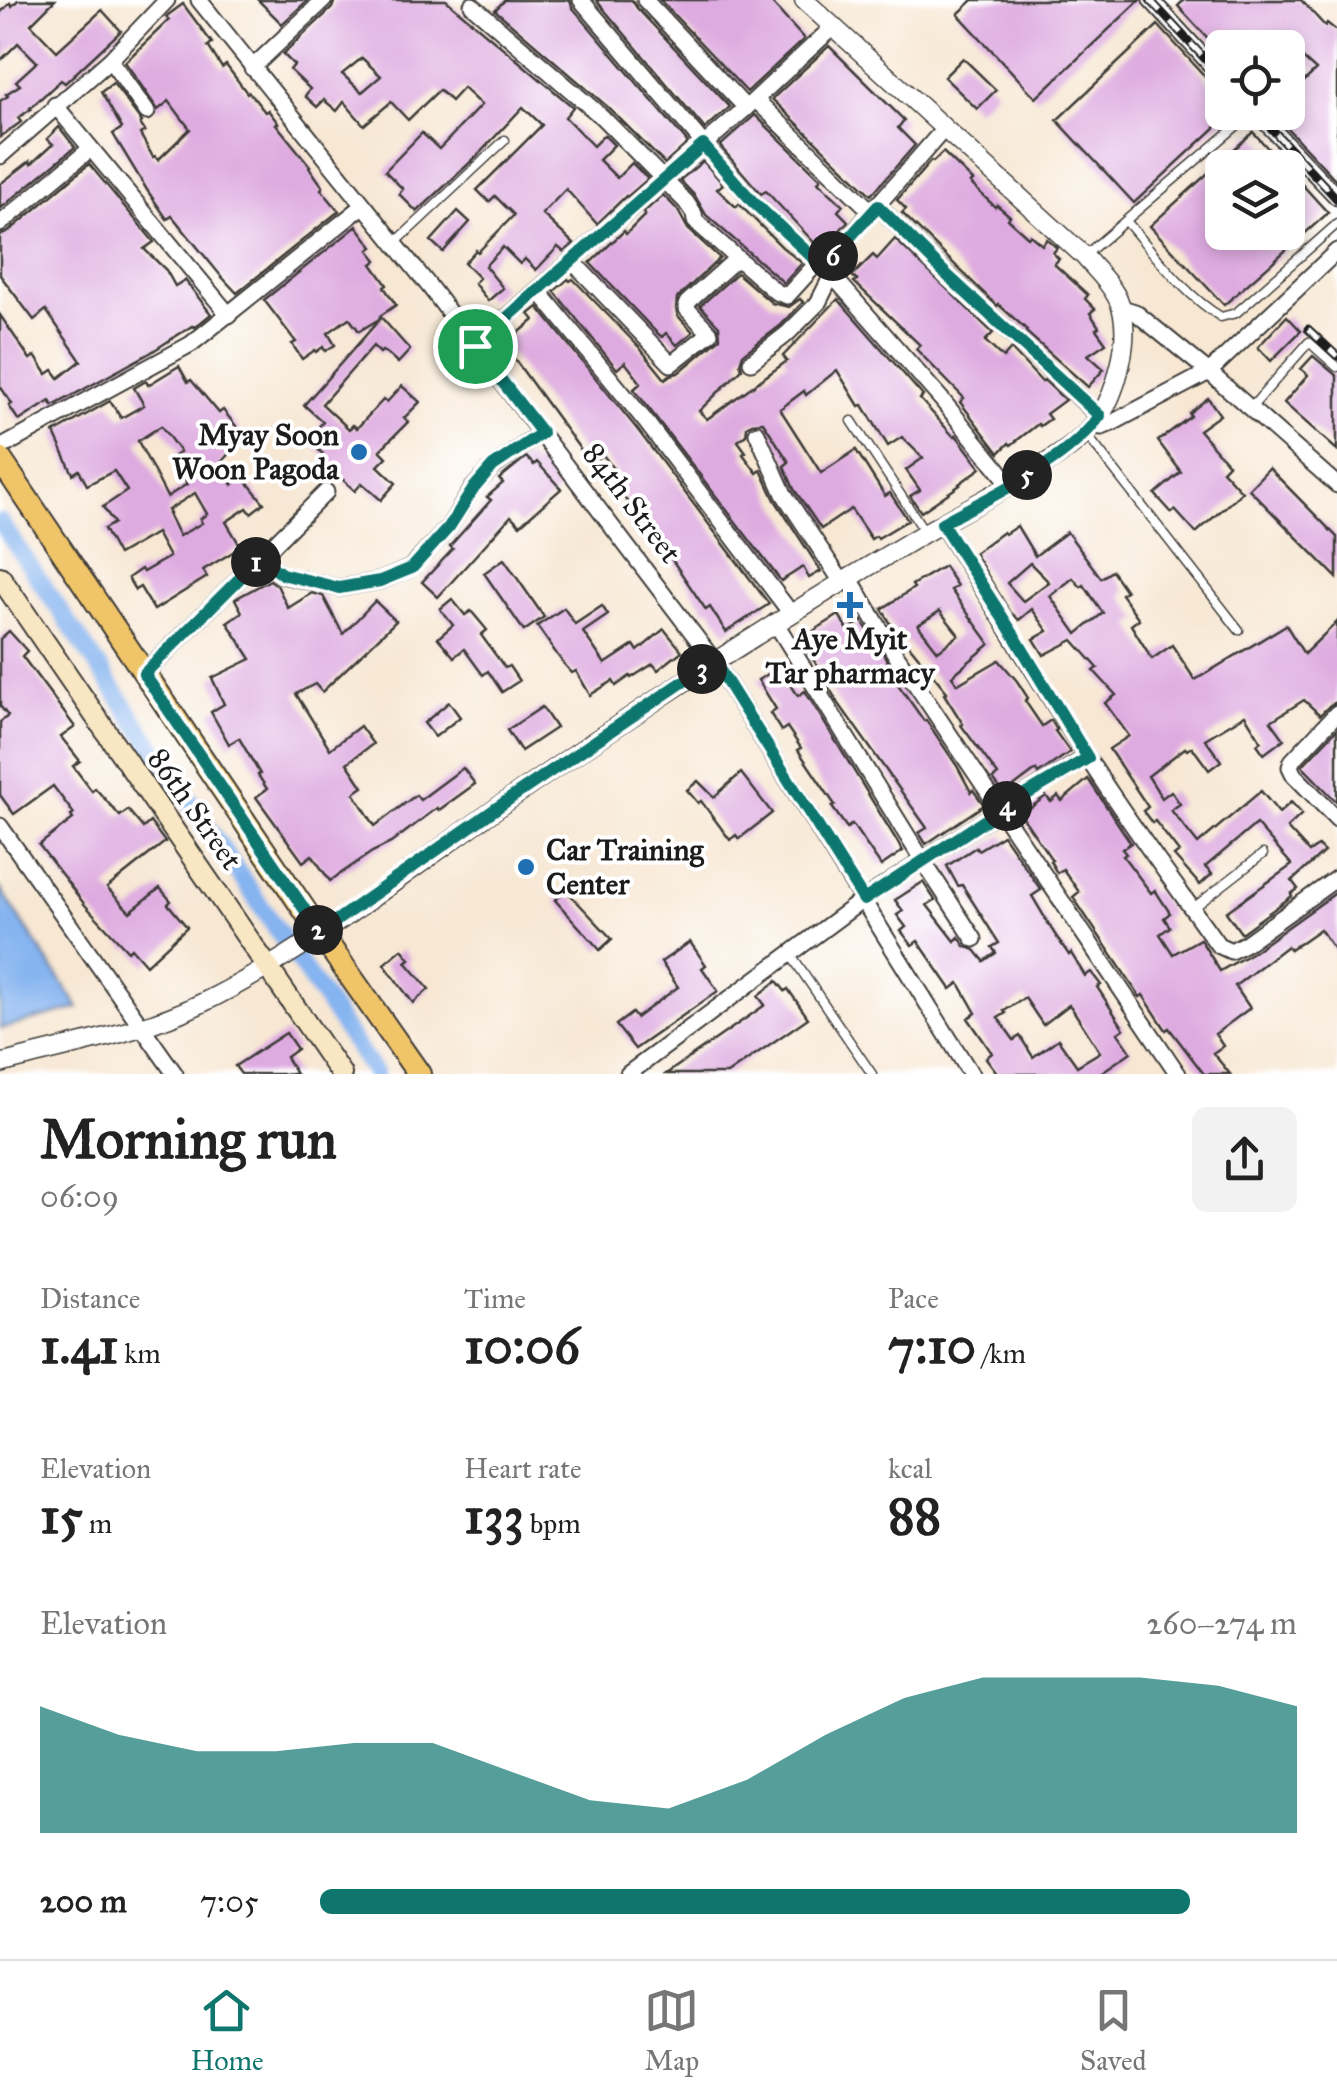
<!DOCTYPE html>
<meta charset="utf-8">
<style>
:root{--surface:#fff;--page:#f2f2f2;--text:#222;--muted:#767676;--line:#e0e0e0;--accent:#0f766e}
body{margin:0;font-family:"IM FELL Great Primer",serif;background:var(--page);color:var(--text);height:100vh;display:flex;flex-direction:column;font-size:38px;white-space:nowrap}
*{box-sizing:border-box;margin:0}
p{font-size:32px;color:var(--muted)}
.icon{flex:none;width:55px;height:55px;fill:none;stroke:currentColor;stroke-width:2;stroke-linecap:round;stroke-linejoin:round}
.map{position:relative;height:1074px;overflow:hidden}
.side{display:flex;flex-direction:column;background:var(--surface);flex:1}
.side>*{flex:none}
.buttons{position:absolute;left:1205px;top:30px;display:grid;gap:20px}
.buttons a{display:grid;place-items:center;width:100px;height:100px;border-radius:15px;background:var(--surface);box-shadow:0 5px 15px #0003;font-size:50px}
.pin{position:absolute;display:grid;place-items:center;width:85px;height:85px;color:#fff;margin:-42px;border:5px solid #fff;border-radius:50%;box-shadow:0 2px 10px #0007}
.km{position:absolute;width:50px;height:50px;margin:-25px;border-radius:50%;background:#222;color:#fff;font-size:28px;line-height:50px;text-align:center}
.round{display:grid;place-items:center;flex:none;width:105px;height:105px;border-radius:15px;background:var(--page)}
.headline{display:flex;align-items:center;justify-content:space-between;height:170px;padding:0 40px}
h1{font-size:55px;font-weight:700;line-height:75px}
.stats{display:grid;grid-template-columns:repeat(3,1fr);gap:15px;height:170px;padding:10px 40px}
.stats div{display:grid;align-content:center}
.stats b{font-size:50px;font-weight:700}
.stats small{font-size:28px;font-weight:400}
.stats p{font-size:28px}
.chart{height:280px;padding:20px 40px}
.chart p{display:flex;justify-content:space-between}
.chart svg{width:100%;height:180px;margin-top:10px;fill:var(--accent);opacity:.7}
ul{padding:0 40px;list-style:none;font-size:32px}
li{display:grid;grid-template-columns:160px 120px 1fr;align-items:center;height:75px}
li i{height:25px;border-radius:12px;background:var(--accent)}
.tab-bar{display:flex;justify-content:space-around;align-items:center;height:140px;border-top:2px solid var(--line);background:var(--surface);font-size:28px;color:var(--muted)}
.tab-bar a{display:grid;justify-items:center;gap:5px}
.tab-bar .selected{color:var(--accent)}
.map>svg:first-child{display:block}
.water{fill:#85b4f0;stroke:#506886;stroke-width:2.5}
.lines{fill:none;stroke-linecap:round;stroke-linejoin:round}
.canal{stroke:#85b4f0;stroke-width:18}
.building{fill:#deabe0;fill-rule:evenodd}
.service-casing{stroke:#3d3a37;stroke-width:11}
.minor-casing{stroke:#3d3a37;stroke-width:19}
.tertiary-casing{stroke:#3d3a37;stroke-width:21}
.secondary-casing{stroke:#3d3a37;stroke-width:24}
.primary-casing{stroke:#3d3a37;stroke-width:26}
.service{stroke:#fff;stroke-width:8}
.minor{stroke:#fff;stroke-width:15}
.tertiary{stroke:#fff;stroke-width:18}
.secondary{stroke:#f9e7c3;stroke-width:20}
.primary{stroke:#f0c469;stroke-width:22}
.rail-casing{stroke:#1c1c1c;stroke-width:9}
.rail{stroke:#fff;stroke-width:5;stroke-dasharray:15;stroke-linecap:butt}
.route-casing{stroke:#fff;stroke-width:20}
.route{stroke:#0f766e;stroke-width:12}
.poi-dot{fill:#1f6fb2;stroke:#fff;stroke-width:4}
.labels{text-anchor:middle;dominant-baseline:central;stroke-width:8;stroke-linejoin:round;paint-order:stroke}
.poi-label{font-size:30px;font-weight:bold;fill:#1c1c1c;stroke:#fff;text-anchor:end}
.street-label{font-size:30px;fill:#1c1c1c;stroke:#fff}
</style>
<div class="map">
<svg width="1337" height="1074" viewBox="0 0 1337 1074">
<rect width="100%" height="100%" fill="#fff"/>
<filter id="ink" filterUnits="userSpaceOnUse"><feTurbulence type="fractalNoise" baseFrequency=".01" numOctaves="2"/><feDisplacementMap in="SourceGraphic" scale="20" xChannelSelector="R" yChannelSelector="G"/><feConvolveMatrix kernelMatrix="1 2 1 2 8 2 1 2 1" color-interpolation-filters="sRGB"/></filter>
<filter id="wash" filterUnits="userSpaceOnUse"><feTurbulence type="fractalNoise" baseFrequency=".0048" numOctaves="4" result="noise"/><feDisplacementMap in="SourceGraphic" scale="40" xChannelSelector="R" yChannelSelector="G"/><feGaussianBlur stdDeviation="2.25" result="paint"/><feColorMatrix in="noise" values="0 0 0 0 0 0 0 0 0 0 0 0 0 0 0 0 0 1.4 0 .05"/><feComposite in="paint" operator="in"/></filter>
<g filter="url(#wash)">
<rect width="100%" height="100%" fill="#f7e7d3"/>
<!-- water -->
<polygon class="water" points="0,888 79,1008 0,1029"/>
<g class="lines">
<!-- canal -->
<polyline class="canal" points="0,522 375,1074"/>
</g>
<g id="blocks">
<!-- building -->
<g class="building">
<polygon points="18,0 55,0 31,24 57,51 102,10 121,31 65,83 61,80 30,108 31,109 18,118 21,122 0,137 0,101 8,96 6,94 20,85 16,81 37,62 18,43 0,61 0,13 10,3 12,6"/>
<polygon points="258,0 308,0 282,24"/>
<path d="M335 0H446L573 107 565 117 593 146 604 135 614 145 599 160 617 178 632 163 648 179 627 197 626 196 597 224 566 189 542 214 574 244 564 252 558 247 536 270 525 259 520 264 503 247 485 266 503 288 488 301 474 283 479 278 464 263 476 250 478 252 514 215 495 196 489 202 477 190 542 125 523 107 476 157 417 212 399 194 403 189 385 171 422 133 439 149 481 105 463 88 451 101 439 90 408 120 391 102 364 125 344 102 337 111 324 100 317 107 305 96 310 89 290 70 294 65 283 54 332 8ZM362 58 381 76 362 92 342 74Z"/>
<polygon points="505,0 570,0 572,7 688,143 665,164 610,109 495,10"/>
<polygon points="596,0 632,0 637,8 730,107 705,129"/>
<polygon points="660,0 769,0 804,39 747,92"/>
<polygon points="973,0 1140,0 1036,98 958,14"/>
<polygon points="1184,0 1301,0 1325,26 1327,23 1337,31 1337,181 1272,112 1288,112 1288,97 1316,70 1296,52 1288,60 1288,48 1217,48 1178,6"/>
<polygon points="183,4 212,43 208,46 222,68 226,65 247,93 249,92 265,112 268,110 278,123 276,124 310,166 309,167 323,187 321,189 339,211 237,293 221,276 172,216 167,219 147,190 113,134 122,128 101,92 113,83 142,122 140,124 145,131 140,134 153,157 155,156 158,160 190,129 169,101 158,110 125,62 169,20 166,17 168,15"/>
<polygon points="1158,25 1222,95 1222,112 1232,112 1134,203 1057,120"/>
<polygon points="829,46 904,120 898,128 915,145 871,195 772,99"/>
<polygon points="963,58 996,90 977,109 944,77"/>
<polygon points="755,115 821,179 818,182 843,205 838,211 848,221 822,251 766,191 761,194 720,146"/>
<polygon points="59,127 75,147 0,209 0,184 30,161 31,164 53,144 47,139"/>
<polygon points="1253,132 1286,168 1222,168 1222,232 1288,232 1288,169 1328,213 1224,305 1150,226"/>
<polygon points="943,152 973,181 970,183 995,207 997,205 1010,216 1008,219 1028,237 1030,235 1042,245 1047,239 1057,248 1053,253 1059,259 1054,264 1088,295 1085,299 1095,309 1090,313 1099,327 1096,329 1106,343 1088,355 1104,369 1088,387 1026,332 1027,330 998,304 997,306 902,213 906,209 897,200 931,161 933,162"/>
<polygon points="703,161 723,184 717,189 736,207 739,204 782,247 802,263 784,283 706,215 695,196 680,180"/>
<polygon points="89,164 154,242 144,249 166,270 175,286 185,280 211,314 195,327 192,326 150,353 53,406 50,401 19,421 9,406 12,404 0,386 0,315 30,359 35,356 47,374 53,370 59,378 81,361 46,310 34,320 0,275 0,235 7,233"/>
<polygon points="663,195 677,209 688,229 720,258 677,298 676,309 678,316 693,332 677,345 666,333 662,337 656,332 590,263 624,231 626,234 645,215 643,213"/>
<polygon points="458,211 470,222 443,252 431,241"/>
<polygon points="357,226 373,247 369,250 377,260 372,264 387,285 384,287 396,305 380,316 410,350 398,363 388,354 382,351 380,353 373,346 322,404 349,429 353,425 357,428 384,399 387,402 402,386 420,402 404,418 408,422 380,450 387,457 378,466 396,483 381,500 362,483 355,491 321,459 324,455 307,439 323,422 304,405 381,318 359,331 349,318 328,333 335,345 325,351 323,347 316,352 315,350 302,359 292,344 296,342 264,300"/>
<polygon points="895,239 993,333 985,341 1003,358 1011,349 1042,382 1044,380 1065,400 1046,414 1050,419 1040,426 1038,424 1011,445 1009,443 999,453 960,402 964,398 916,349 920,345 854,282 857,280 852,276 873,255 877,259"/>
<polygon points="737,273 772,303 789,307 800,299 803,302 780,326 743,354 740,363 742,369 699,411 707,419 787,361 783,356 838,299 923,396 920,399 954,437 956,435 981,468 959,484 960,485 921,512 910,496 920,490 906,470 923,458 902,437 888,446 863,405 859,406 837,370 806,395 804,391 780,409 821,473 856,450 885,496 890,493 908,520 878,538 876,536 871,539 851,509 821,529 794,489 784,466 789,462 767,428 763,422 752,423 747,427 746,435 738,441 746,452 743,454 757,473 761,470 775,500 821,571 809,578 803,567 781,581 634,389 641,383 625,362 617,369 554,291 568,279 570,281 573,279 639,347 665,379 670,375 678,373 720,338 719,326 700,306"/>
<polygon points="538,307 637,429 769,604 726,632 710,607 706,610 654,533 614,486 622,480 603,455 591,464 502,342 514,334 515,336 534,320 529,314"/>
<polygon points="1287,316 1301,331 1271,361 1258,347"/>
<polygon points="1313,356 1337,376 1337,450 1284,403 1308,375 1301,369"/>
<path d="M179 366 188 382 191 380 219 413 223 410 244 436 220 464 232 485 243 477 264 503 251 513 247 508 226 522 241 547 203 570 207 577 154 610 140 587 135 590 128 578 141 569 143 572 169 557 156 533 118 555 104 529 114 523 103 507 127 491 114 471 87 485 79 470 73 474 54 433 110 401 121 418 144 405 134 388 146 381 148 385ZM161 426 180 452 173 457 187 484 167 497 138 441ZM195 493 207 514 200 519 202 523 179 536 168 514 170 513 168 510Z"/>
<polygon points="1208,398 1220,415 1199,430 1228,464 1222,470 1242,492 1196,533 1175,510 1172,513 1155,494 1181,472 1158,441 1191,416 1189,413"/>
<polygon points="526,457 534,465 537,462 561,489 520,525 511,516 438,597 422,582 453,549 450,546 491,500 487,497 503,483 499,479"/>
<polygon points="1269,468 1337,537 1337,578 1249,489"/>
<path d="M1017 526 1035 556 1067 532 1101 578 1112 571 1126 591 1121 594 1139 619 1131 625 1152 659 1172 645 1195 680 1286 625 1304 654 1337 622V702L1330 705 1320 715 1304 700 1271 721 1284 739 1264 754 1257 744 1261 741 1245 715 1205 739 1221 761 1209 770 1192 747 1187 750 1185 748 1148 776 1162 798 1171 791 1180 804 1171 810 1198 844 1261 791 1279 813 1291 802 1302 814 1287 828 1309 852 1318 846 1324 852 1292 881 1298 889 1291 894 1292 896 1241 933 1226 912 1292 865 1256 824 1205 867 1212 874 1200 885 1174 856 1179 852 1155 821 1152 823 1143 811 1148 807 1109 749 1129 736 1105 703 1116 695 1094 671 1098 668 1073 640 1044 655 1034 639 1048 631 1032 609 1019 620 1010 612 974 553 1003 532 1005 534ZM1030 563 1049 582 1023 601 1007 583ZM1073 578 1081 587 1084 585 1103 613 1077 634 1050 596Z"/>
<polygon points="504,559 544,617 524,631 484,573"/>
<path d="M944 566 957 586 951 590 990 644 952 676 958 684 999 660 1017 681 1028 698 1025 701 1042 726 1051 720 1057 730 1055 731 1070 752 1038 774 1036 770 1004 794 993 779 998 775 961 725 963 724 944 694 947 692 904 639 901 641 882 609 914 588 912 585ZM940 611 959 635 938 651 918 625Z"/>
<polygon points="270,580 277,585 288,608 312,593 323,596 343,634 375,601 396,621 322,692 315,684 296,694 330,749 360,726 373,744 347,763 363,787 354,793 375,826 416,795 420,800 463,768 475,784 439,810 437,808 391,843 372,852 330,881 312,855 303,862 256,797 267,789 258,775 260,774 239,738 229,744 211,712 224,704 212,678 251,659 227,622 242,612 235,599"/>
<polygon points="452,599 465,615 471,611 487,630 481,635 505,668 509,666 519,681 502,692 488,671 483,675 464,649 454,657 438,638 453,625 440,609"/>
<polygon points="602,606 608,615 583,632 605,664 634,645 638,651 664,629 682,651 658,670 653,664 631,678 630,676 616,686 613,681 590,695 576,671 572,673 563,663 537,626 564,608 575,624"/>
<polygon points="839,615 848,630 862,621 900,680 897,683 924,721 926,720 957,766 971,792 973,790 984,805 926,844 919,833 927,828 837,701 823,678 825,676 799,640"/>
<polygon points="9,631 27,651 22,656 75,727 61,737 80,761 73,766 92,791 95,788 120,816 128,810 143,828 150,822 165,842 107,888 130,912 160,888 171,901 168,904 187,927 146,965 131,948 128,951 85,905 39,845 73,819 71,816 74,814 53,786 14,814 0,795 0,722 8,716 0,706 0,639"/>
<polygon points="780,667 798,696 805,691 903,851 881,866 852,824 847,828 832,807 835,805 798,750 801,748 787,727 781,731 770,713 776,709 758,680"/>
<polygon points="449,702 460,717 435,737 424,723"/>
<polygon points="542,707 556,728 521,751 507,730"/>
<polygon points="1337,729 1337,802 1302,766"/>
<polygon points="741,773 772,813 739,839 736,835 730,840 701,801 698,803 687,790 698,781 714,797"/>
<polygon points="1088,779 1131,843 1122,849 1126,854 1123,856 1151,893 1155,890 1170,913 1164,918 1170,927 1160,934 1173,954 1200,939 1220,971 1253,952 1337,892 1337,954 1320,929 1290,950 1287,946 1235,986 1250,1008 1215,1034 1223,1046 1213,1053 1230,1074 1204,1074 1169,1028 1166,1030 1143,995 1140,997 1073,897 1079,892 1063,869 1057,873 1050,861 1052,860 1021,815 1046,796 1051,802 1058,796 1062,801"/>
<path d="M1003 835 1041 890 1032 896 1054 933 1069 955 1071 953 1085 976 1091 972 1101 985 1097 987 1124 1029 1118 1033 1131 1052 1099 1074H998L986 1058 992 1053 968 1018 976 1013 959 983 951 989 918 941 912 945 901 931 906 927 897 915 903 911 895 900 923 882 935 900 927 905 955 941 959 937 965 946 975 950 984 961 996 953 992 947 999 943 962 885 958 886 947 866 976 847 978 850ZM1025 998 1043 1025 1069 1005 1071 1007 1100 1052 1077 1066 1058 1039 1033 1057 1020 1036 1014 1040 998 1018 1006 1013 1004 1011Z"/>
<polygon points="566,890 612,939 600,950 555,900"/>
<polygon points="690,942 706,965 702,968 718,991 635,1049 616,1025 632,1013 636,1018 678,987 661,962"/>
<polygon points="402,949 410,959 406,962 429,989 413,1003 384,964"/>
<polygon points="777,981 785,991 788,989 808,1018 727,1074 666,1074 765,1005 758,996"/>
<polygon points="286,1033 297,1049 286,1057 296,1074 241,1074 235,1066"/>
</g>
</g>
</g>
<g filter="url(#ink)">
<use href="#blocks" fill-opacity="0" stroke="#3d3a37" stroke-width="2.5"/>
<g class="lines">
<!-- service casing -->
<g class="service-casing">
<g id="service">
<path d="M1126 221C1155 254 1183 294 1221 317L1236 313 1337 224"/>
<polyline points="394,244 505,140"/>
<polyline points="1084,256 1253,112"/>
<polyline points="1250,409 1309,342 1337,367"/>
<polyline points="852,421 925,532"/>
<polyline points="1086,434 1239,630"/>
<polyline points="1192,909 1263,854"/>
<polyline points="790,954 872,1074"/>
</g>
</g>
<!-- minor casing -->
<g class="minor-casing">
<g id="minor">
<polyline points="199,0 429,286 714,661 971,1074"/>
<polyline points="581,0 753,202 832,275 942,400 1011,485"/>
<polyline points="645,0 746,108"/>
<polyline points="1151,0 1222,77"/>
<polyline points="472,5 602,117 686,202 694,214 695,221 776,292 787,296 818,262"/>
<polyline points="110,60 147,112"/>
<polyline points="252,68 324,0"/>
<polyline points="756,100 872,212"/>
<polyline points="55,105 229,315"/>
<polyline points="1256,112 1337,197"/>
<polyline points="0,156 110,60 167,0"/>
<polyline points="878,206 949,276 1100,417"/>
<polyline points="0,224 90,149"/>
<polyline points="572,261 671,364 710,333 687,309 687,303 736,259"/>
<polyline points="823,267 944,129"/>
<polyline points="538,290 646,422 790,612"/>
<polyline points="1122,308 1135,312 1209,372 1337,485"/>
<polyline points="475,345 746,108 833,27"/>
<polyline points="751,362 787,334 818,303 832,275"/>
<polyline points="1093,426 1102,427 1112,423 1209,372 1337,251"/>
<polyline points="757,433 784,494 842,582"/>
<polyline points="0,448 191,344 363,206"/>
<path d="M941 523C991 600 1038 679 1087 757 1128 822 1174 883 1218 945L1231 951 1246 943 1337 878"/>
<polyline points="260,558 282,575 339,588 380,581 411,568 449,527 473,488 493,467 541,433"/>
<polyline points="849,577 894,652 1178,1074"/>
<polyline points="775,622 923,861 974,939"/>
<polyline points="144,674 326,492"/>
<polyline points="1337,713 1292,761 1290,767 1294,775 1337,819"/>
<polyline points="0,826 175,1074"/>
<polyline points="628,1074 864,899 1002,809 1087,757"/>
</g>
</g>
<!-- tertiary casing -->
<g class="tertiary-casing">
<path id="tertiary" d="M0 1064C66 1046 141 1033 202 1003 312 949 409 869 510 799 642 707 777 620 916 538 955 515 995 495 1034 471 1057 456 1081 443 1098 419 1117 392 1132 337 1120 304 1113 286 1097 271 1084 256L804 0"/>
</g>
<!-- secondary casing -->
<g class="secondary-casing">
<polyline id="secondary" points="0,577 341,1074"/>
</g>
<!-- primary casing -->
<g class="primary-casing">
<polyline id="primary" points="0,459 320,933 419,1074"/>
</g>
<!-- service -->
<use href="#service" class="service"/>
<!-- minor -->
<use href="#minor" class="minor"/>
<!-- tertiary -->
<use href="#tertiary" class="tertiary"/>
<!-- secondary -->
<use href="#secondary" class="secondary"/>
<!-- primary -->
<use href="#primary" class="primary"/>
<!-- rail casing -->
<g class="rail-casing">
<g id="rail">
<polyline points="1150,0 1222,77"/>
<polyline points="1256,112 1337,199"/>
<polyline points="1308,329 1337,356"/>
</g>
</g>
<!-- rail -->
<use href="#rail" class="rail"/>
</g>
</g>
<g class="lines" filter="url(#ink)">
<!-- route casing -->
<g class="route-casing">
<path id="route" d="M703 145 753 202 823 267 878 206 948 276 1100 416C1063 465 994 494 942 523L1015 637 1088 758 1002 809 864 900 714 661 511 798 320 932 144 674 260 558 282 574 339 588 380 581 412 568 449 527 474 488 493 466 542 433 475 346Z"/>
</g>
<!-- route -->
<use href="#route" class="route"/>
</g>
<!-- markers -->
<g class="poi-dot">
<circle cx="359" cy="452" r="10"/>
<path d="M845 590h10v10h10v10h-10v10h-10v-10h-10v-10h10z"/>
<circle cx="526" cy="867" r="10"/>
</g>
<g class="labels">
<!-- poi labels -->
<g class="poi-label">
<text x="339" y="435">Myay Soon<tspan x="339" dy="34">Woon Pagoda</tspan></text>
<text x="850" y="639" text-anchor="middle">Aye Myit<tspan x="850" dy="34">Tar pharmacy</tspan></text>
<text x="546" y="850" text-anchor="start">Car Training<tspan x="546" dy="34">Center</tspan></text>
</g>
<!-- street labels -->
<g class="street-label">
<text transform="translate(632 503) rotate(53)">84th Street</text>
<text transform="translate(195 809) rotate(55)">86th Street</text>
</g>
</g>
</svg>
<div class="buttons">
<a><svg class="icon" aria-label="locate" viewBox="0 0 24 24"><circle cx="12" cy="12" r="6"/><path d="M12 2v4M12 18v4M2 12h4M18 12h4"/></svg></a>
<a><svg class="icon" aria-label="layers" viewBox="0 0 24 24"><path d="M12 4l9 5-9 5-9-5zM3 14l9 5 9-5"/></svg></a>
</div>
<div class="pin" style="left:475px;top:346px;background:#1e9e55"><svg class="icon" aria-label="arrive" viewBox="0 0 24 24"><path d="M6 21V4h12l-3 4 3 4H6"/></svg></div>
<b class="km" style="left:256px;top:562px">1</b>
<b class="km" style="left:318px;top:930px">2</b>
<b class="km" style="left:702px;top:669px">3</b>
<b class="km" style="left:1007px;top:806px">4</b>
<b class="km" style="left:1027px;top:475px">5</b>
<b class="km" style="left:833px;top:256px">6</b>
</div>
<section class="side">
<div class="headline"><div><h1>Morning run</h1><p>06:09</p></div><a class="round"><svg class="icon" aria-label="share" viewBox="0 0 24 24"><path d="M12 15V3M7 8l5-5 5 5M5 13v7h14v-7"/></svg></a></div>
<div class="stats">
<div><p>Distance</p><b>1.41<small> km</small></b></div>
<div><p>Time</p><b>10:06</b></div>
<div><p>Pace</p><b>7:10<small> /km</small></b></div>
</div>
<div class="stats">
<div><p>Elevation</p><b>15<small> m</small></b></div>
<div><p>Heart rate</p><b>133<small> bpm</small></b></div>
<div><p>kcal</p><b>88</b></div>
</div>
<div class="chart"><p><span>Elevation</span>260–274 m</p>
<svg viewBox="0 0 160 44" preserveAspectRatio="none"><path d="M0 44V13L10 20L20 24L30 24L40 22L50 22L60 29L70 36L80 38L90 31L100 20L110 11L120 6L130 6L140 6L150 8L160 13V44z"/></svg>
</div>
<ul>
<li><b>200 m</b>7:05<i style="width:89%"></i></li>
</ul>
</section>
<nav class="tab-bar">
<a class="selected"><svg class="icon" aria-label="home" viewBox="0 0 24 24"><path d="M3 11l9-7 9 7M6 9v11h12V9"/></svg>Home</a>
<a><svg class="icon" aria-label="map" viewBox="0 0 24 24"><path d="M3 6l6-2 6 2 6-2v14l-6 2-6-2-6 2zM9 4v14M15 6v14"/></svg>Map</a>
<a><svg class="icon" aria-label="saved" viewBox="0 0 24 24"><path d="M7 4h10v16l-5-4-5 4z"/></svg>Saved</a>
</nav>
